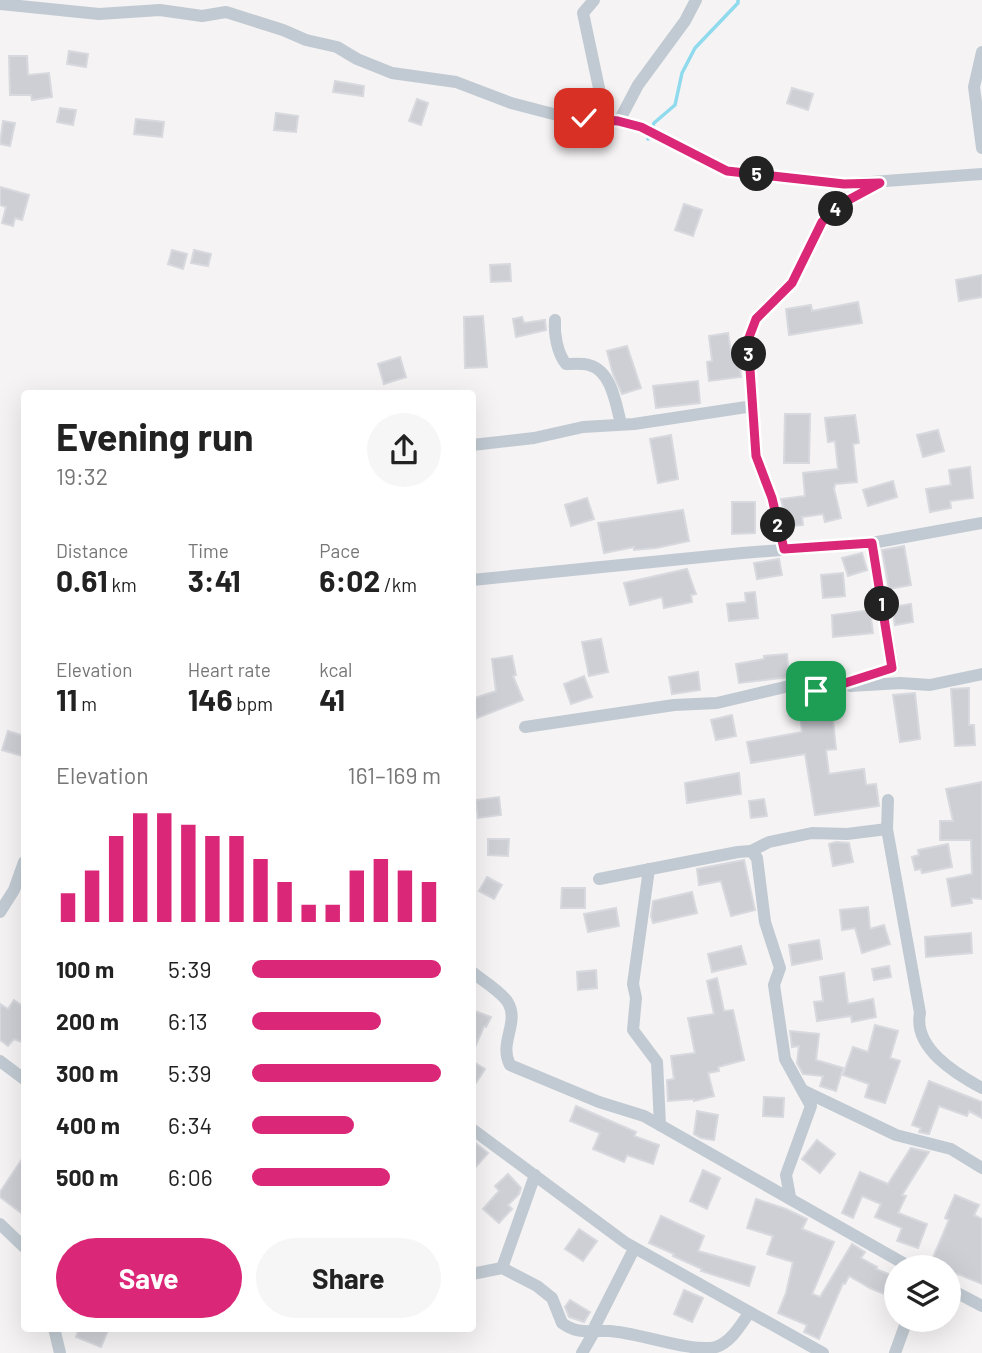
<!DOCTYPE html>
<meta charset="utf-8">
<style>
:root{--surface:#fff;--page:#f6f6f6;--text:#222;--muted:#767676;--accent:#db2777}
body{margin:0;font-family:Barlow,sans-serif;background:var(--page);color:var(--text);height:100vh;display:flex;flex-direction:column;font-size:26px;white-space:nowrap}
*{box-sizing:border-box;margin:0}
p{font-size:23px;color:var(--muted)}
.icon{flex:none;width:38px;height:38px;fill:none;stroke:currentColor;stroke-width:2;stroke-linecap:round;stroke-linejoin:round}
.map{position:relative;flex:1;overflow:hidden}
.details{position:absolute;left:21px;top:390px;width:455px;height:942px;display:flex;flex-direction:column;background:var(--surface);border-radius:7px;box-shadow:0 7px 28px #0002}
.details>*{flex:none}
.buttons{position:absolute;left:884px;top:1255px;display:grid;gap:14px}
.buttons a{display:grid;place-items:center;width:77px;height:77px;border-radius:50%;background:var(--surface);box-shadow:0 7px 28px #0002;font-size:35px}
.pin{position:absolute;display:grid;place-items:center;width:60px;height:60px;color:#fff;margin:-30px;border-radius:14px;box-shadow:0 4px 10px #0006}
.km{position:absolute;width:35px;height:35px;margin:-18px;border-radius:50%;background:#222;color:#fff;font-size:19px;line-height:35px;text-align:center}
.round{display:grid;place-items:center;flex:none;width:74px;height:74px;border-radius:37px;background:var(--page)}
.summary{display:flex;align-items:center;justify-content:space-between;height:119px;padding:0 35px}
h1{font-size:38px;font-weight:700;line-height:52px}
.figures{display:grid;grid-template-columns:repeat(3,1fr);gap:10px;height:119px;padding:7px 35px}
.figures div{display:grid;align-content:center}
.figures b{font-size:30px;font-weight:700}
.figures small{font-size:19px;font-weight:400}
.figures p{font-size:19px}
.chart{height:196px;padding:14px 35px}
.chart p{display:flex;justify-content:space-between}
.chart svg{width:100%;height:126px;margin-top:7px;stroke:var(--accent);stroke-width:6}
.primary-button{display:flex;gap:14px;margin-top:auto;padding:14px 35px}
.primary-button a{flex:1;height:80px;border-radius:42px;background:var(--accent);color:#fff;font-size:28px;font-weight:700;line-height:80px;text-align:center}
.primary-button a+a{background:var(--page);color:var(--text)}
ul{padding:0 35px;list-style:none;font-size:23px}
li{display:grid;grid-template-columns:112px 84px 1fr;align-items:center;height:52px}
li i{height:18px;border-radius:9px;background:var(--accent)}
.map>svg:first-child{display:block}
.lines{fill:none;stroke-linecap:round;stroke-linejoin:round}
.stream{stroke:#90daee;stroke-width:3.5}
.building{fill:#cdcfd5;stroke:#d7d9de;stroke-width:2}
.minor{stroke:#c1cad2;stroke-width:12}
.route-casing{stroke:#fff;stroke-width:14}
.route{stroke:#db2777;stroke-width:9}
</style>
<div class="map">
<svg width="982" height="1353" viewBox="0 0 982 1353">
<rect width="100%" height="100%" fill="#f5f3f3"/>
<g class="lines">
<!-- stream -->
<polyline class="stream" points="648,139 654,123 675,105 682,73 695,48 738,3 738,0"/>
</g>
<!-- building -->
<g class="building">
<polygon points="69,51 88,54 86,67 67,64"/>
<polygon points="9,56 27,56 28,75 49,73 52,97 32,100 31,95 10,95"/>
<polygon points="335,81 364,86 363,96 333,92"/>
<polygon points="792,88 813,94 808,110 787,103"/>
<polygon points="417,99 428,103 421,125 409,121"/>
<polygon points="60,108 76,110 73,125 57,122"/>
<polygon points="276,113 298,116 296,132 274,130"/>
<polygon points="136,119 164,122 162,137 134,134"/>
<polygon points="3,121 15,123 10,146 0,144"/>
<polygon points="0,187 29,195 22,220 15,218 13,226 2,223 6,207 0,205"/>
<polygon points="684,204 702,210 693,236 675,230"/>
<polygon points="172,250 187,254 183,269 168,264"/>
<polygon points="194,250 211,254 208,266 191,263"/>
<polygon points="510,264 511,281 491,282 490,265"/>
<polygon points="982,275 982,297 959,301 956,280"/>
<polygon points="858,302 862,323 789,335 786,309 811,305 812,311"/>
<polygon points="483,316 487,367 465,368 464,317"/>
<polygon points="522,317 524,323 545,320 546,330 516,337 513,319"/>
<polygon points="728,333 732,359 739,358 741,377 709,381 707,362 712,361 709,336"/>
<polygon points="627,346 641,388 622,394 613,374 607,351"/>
<polygon points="400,357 406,377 384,384 378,364"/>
<polygon points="698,381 700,403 656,408 653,386"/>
<polygon points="785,414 810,414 809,463 784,463"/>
<polygon points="855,415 859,443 853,444 857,482 835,484 834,489 841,518 825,522 823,514 802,517 803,525 788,527 781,499 805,496 803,473 838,469 835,441 828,442 825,418"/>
<polygon points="938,430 944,451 923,457 917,435"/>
<polygon points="671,435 678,479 658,483 650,439"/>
<polygon points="970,467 973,498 950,501 951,508 930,512 926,489 951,485 949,470"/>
<polygon points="893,481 897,497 868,506 863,490"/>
<polygon points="587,498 594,519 571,526 565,505"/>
<polygon points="732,502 755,502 755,533 732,534"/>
<polygon points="683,510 689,541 656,548 634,550 634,547 604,553 598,523"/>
<polygon points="904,546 911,585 889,589 882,550"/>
<polygon points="862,553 867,570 848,576 842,558"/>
<polygon points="779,559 782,575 757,579 754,563"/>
<polygon points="687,569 696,594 691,595 692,602 664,608 662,597 630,605 624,583"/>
<polygon points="843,573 845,596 823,598 821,575"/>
<polygon points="755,592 758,618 729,621 727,604 746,602 745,593"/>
<polygon points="911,604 913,622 895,625 892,607"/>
<polygon points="870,610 873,633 833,637 832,615"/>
<polygon points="601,639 608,672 589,676 582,642"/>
<polygon points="787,654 789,677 739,683 736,664 764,659 764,656"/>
<polygon points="512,656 516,675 513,676 523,700 477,718 472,699 496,691 492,659"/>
<polygon points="698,672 700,690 672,694 669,677"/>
<polygon points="584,676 592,697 571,704 564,684"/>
<polygon points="969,688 969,725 974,725 975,745 955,746 951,689"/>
<polygon points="915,693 920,739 900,742 893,695"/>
<polygon points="831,701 836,749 826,750 829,774 864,769 866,785 876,784 879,806 815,815 805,754 751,763 747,742 802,732 799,705"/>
<polygon points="732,715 736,736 716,740 711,720"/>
<polygon points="8,731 24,736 22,756 2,750"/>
<polygon points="739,773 741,794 687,803 685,783"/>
<polygon points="982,782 982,899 971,898 972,903 952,906 947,879 972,874 971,840 940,840 940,821 953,821 946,789"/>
<polygon points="499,797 501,815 478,818 476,800"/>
<polygon points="764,799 767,816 751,818 749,801"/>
<polygon points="488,839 509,839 508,856 488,855"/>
<polygon points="836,842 849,843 853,862 833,866 829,844"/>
<polygon points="948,844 952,867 922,873 921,869 915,870 912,857 919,855 918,850"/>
<polygon points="744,860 755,910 731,916 721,881 699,885 697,869"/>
<polygon points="487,877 502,885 494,899 479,891"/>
<polygon points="562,888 585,888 585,908 561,908"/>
<polygon points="692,892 697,913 653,923 651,916 653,901"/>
<polygon points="868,907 870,929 884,925 890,944 862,953 855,928 842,930 840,910"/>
<polygon points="616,908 619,926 588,932 584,914"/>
<polygon points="971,933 972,953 926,957 925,937"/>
<polygon points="819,940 822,959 792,965 789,945"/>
<polygon points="741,946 746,964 712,972 708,954"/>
<polygon points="889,966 891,977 874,980 872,969"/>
<polygon points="596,970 597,988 578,990 577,972"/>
<polygon points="844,973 848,1004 873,999 876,1017 852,1022 851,1016 817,1021 814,1002 823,1001 820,977"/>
<polygon points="717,978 724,1011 733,1010 744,1060 718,1067 719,1071 708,1073 714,1096 694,1101 694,1099 668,1101 667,1080 674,1079 671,1056 695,1053 688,1018 714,1014 707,981"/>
<polygon points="14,1000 24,1007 24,1043 14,1039 8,1046 0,1040 0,1004 8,1009"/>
<polygon points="472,1010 491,1017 486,1027 484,1026 473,1052"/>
<polygon points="875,1025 898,1031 890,1058 900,1061 885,1103 865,1097 869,1084 843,1075 853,1047 868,1052"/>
<polygon points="790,1031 819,1034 816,1060 843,1068 836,1091 820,1086 823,1076 803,1074 797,1063 799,1046 792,1047"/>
<polygon points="472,1061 485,1069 472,1089"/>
<polygon points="929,1081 982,1102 982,1118 969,1111 967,1116 939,1106 929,1134 919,1132 921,1128 912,1125"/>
<polygon points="764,1097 784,1098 783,1117 763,1116"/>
<polygon points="576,1106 636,1132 634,1136 659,1145 653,1164 627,1155 624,1162 593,1149 600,1133 570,1121"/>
<polygon points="697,1111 718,1115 714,1140 701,1138 694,1134"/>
<polygon points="472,1140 488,1153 472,1171"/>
<polygon points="817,1140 835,1154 820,1173 802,1159"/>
<polygon points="911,1148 929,1152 902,1195 906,1196 898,1213 927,1224 918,1248 897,1241 902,1228 875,1217 881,1204 862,1196 853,1218 842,1213 860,1172 888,1184"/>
<polygon points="24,1156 24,1215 0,1197 0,1192"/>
<polygon points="703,1170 720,1178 707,1209 690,1201"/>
<polygon points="508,1174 521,1188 519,1194 508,1205 512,1209 499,1223 483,1209 499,1191 495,1186"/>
<polygon points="955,1195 979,1205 974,1215 982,1219 982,1284 948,1270 948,1267 941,1267 931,1262 949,1220 945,1218"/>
<polygon points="756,1199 786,1209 807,1219 802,1229 834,1242 812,1294 820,1297 852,1244 865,1252 861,1258 877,1267 876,1269 896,1277 896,1299 870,1288 849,1276 845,1284 843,1283 819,1339 804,1332 807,1325 778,1313 786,1293 793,1262 767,1254 773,1236 747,1228"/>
<polygon points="661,1216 704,1236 698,1251 755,1267 749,1286 701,1271 702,1269 673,1256 674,1254 649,1243"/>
<polygon points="579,1229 597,1241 583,1261 565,1249"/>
<polygon points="684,1290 703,1298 692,1322 674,1314"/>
<polygon points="570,1300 590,1312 584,1322 569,1317 565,1307"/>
<polygon points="79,1328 109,1328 101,1347 76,1337"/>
</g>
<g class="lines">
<!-- minor -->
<g class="minor">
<polyline points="594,0 583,13 606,121"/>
<polyline points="0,4 99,14 160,10 202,16 226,12 283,30 306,40 337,47 357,59 392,73 456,82 511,103 561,116 619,121 641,127 727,171 844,184 982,174"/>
<polyline points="982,52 974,87 982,148"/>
<polyline points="619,121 638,85 685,21 696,0"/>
<path d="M555 320C554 333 557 353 566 364 573 364 582 363 589 365 612 371 616 405 621 424"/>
<polyline points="472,445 534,438 583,427 634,424 753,406"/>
<polyline points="784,549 772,498 756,456 748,339 756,319 792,283 822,222 841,204 877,184"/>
<polyline points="472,580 742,553 872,543 982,523"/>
<polyline points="851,686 900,683 930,685 982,674"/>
<polyline points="525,727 674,705 717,703 802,683 842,684 893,668 872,543"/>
<path d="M888 800 887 829 920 1013C913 1048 956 1074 982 1088"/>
<polyline points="751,851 769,842 812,833 847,834 887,829"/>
<polyline points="649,869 633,984 636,998 633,1030 657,1062 660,1125"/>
<polyline points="599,879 738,852 751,851 757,858 765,922 780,968 774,985 785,1059 811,1106 786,1175 790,1197"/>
<polyline points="0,912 14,890 24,862"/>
<path d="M472 972C483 981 499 990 507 1001 521 1022 498 1042 510 1065L599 1102 644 1116 910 1267"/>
<polyline points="0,1061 24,1079"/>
<polyline points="804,1091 896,1135 951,1149 982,1168"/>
<polyline points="472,1129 626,1243 823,1353"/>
<polyline points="0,1224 24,1247"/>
<polyline points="502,1268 535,1175"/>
<path d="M472 1274 502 1268 537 1286 552 1298 562 1323C578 1335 591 1330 609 1331 637 1332 690 1353 716 1347 731 1342 740 1326 749 1313"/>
<polyline points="948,1288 982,1306"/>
<polyline points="54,1328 60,1353"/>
<polyline points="582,1353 594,1332 595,1326 634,1249"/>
<polyline points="895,1353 907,1320"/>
</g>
</g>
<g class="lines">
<!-- route casing -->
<g class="route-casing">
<polyline id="route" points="584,118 618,121 641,127 727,171 844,184 880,183 841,204 822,222 792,283 756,319 748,340 756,456 772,498 784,549 872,543 892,668 842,684 802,683 807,690 816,691"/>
</g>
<!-- route -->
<use href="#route" class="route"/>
</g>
</svg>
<div class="buttons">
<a><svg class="icon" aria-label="layers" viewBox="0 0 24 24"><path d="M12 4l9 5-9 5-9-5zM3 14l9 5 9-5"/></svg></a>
</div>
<div class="pin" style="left:816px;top:691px;background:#1e9e55"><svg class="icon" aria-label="arrive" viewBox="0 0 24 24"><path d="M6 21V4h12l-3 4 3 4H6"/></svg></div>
<div class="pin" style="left:584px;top:118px;background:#d93025"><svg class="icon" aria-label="check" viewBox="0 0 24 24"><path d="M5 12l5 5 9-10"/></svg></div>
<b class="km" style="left:882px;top:604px">1</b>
<b class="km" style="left:778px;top:525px">2</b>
<b class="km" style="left:749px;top:354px">3</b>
<b class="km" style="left:836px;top:209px">4</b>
<b class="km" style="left:757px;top:174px">5</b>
<section class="details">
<div class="summary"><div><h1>Evening run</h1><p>19:32</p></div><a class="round"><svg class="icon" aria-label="share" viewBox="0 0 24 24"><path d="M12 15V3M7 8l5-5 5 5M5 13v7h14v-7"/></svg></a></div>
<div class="figures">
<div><p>Distance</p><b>0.61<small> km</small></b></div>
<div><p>Time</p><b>3:41</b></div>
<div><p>Pace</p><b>6:02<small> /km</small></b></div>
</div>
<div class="figures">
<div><p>Elevation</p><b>11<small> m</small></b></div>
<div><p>Heart rate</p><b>146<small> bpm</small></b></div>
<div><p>kcal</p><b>41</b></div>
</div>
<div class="chart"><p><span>Elevation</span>161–169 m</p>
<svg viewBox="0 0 160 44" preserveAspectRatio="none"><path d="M5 44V34M15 44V26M25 44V14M35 44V6M45 44V6M55 44V10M65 44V14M75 44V14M85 44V22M95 44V30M105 44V38M115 44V38M125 44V26M135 44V22M145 44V26M155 44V30"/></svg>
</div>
<ul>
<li><b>100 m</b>5:39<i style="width:100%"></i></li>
<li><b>200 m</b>6:13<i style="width:68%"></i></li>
<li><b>300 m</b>5:39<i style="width:100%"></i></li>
<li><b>400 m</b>6:34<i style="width:54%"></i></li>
<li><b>500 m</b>6:06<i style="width:73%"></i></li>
</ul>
<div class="primary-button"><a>Save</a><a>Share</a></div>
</section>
</div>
